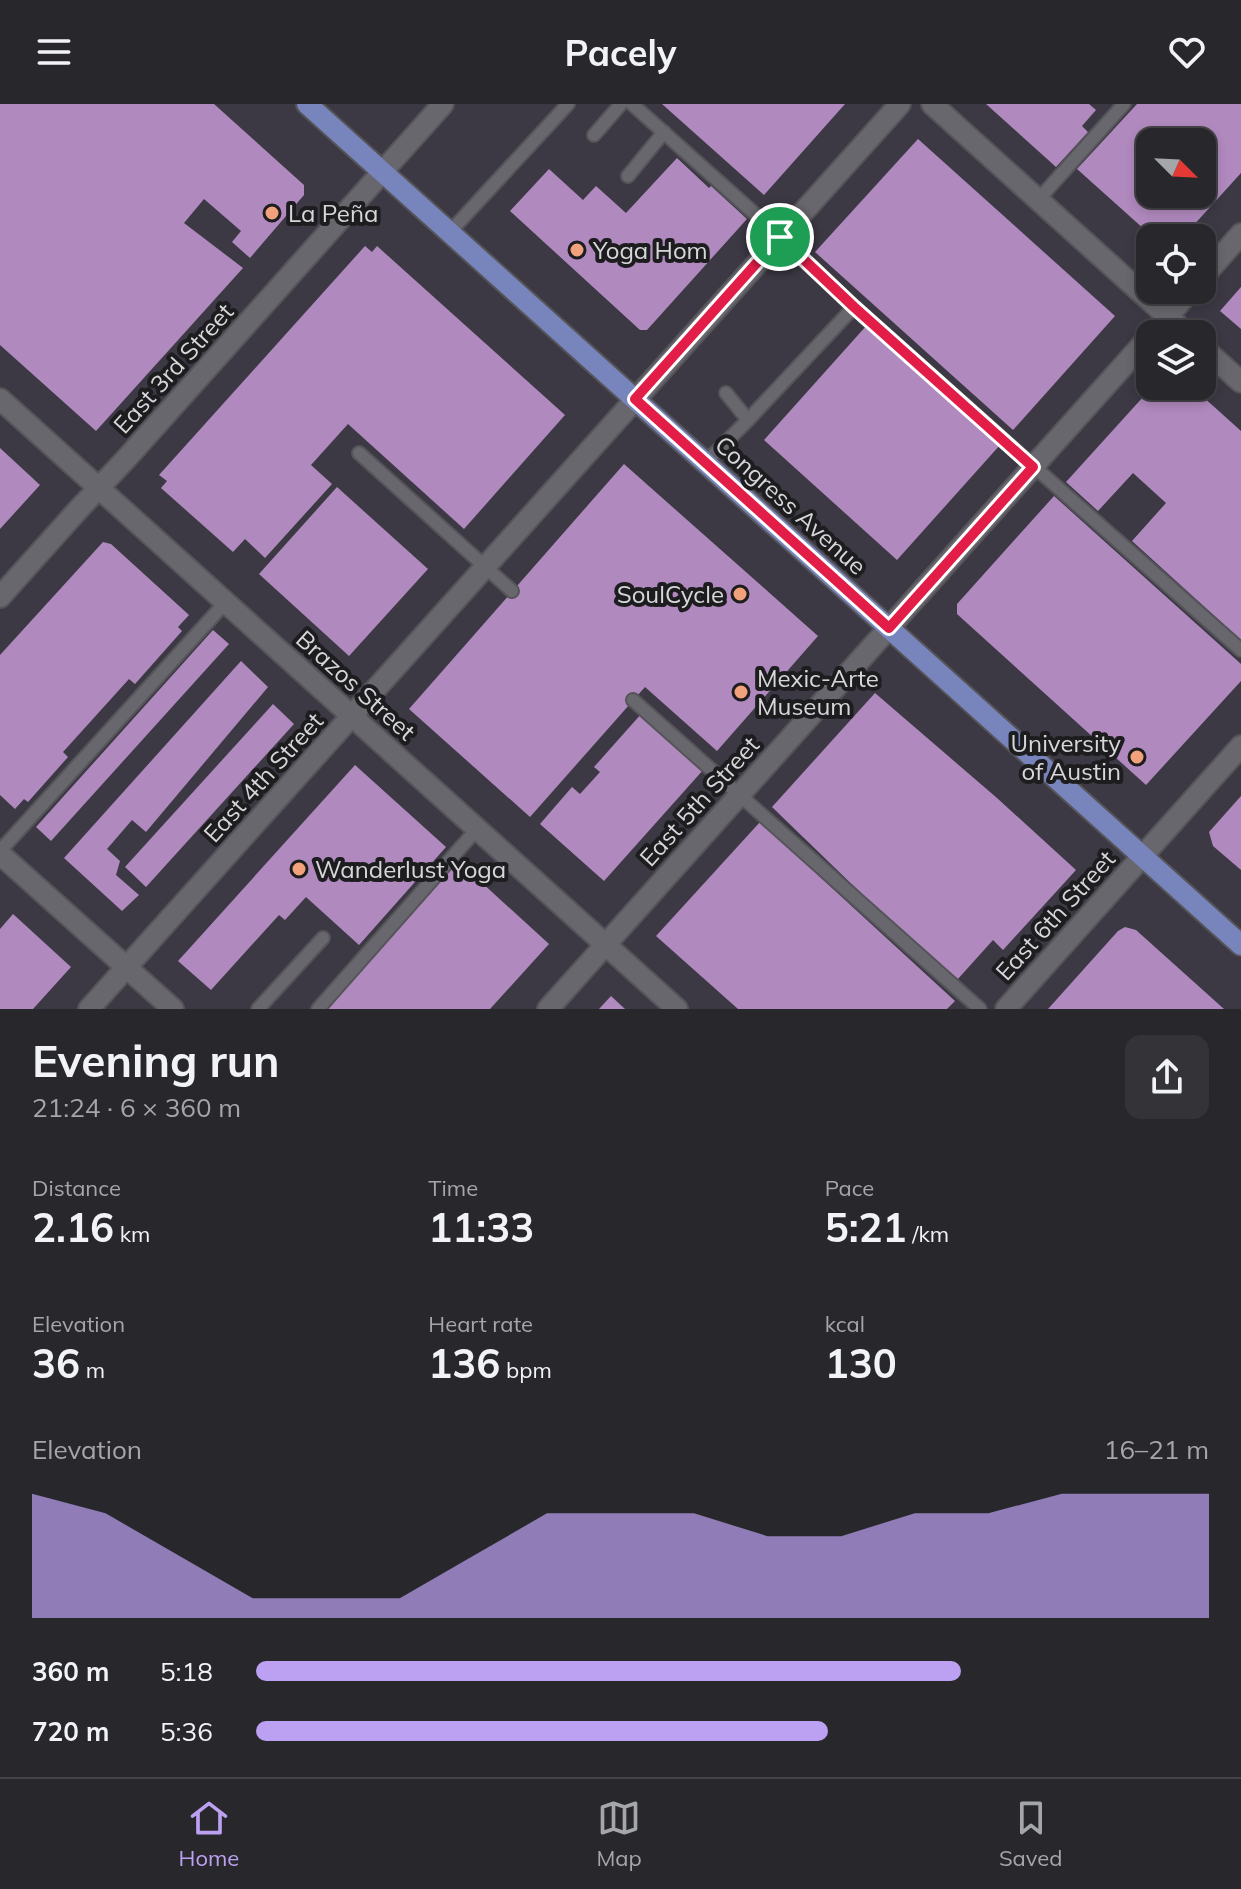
<!DOCTYPE html>
<meta charset="utf-8">
<style>
:root{--surface:#28282c;--page:#343438;--text:#f1f3f6;--muted:#a5a6a9;--line:#444448;--accent:#bca0f2}
body{margin:0;font-family:Mulish,sans-serif;background:var(--page);color:var(--text);height:100vh;display:flex;flex-direction:column;font-size:30px;white-space:nowrap}
*{box-sizing:border-box;margin:0}
p{font-size:26px;color:var(--muted)}
.icon{flex:none;width:44px;height:44px;fill:none;stroke:currentColor;stroke-width:2;stroke-linecap:round;stroke-linejoin:round}
.map{position:relative;height:905px;overflow:hidden}
.details{display:flex;flex-direction:column;background:var(--surface);flex:1}
.details>*{flex:none}
.needle{width:52px;rotate:114deg}
.tools{position:absolute;left:1136px;top:24px;display:grid;gap:16px}
.tools a{display:grid;place-items:center;width:80px;height:80px;border-radius:16px;background:var(--surface);box-shadow:0 4px 12px #0003,0 0 0 2px var(--line);font-size:40px}
.pin{position:absolute;display:grid;place-items:center;width:68px;height:68px;color:#fff;margin:-34px;border:4px solid #fff;border-radius:50%;box-shadow:0 2px 8px #0007}
.round{display:grid;place-items:center;flex:none;width:84px;height:84px;border-radius:16px;background:var(--page)}
.headline{display:flex;align-items:center;justify-content:space-between;height:136px;padding:0 32px}
h1{font-size:44px;font-weight:700;line-height:60px}
.metrics{display:grid;grid-template-columns:repeat(3,1fr);gap:12px;height:136px;padding:8px 32px}
.metrics div{display:grid;align-content:center}
.metrics b{font-size:40px;font-weight:700}
.metrics small{font-size:22px;font-weight:400}
.metrics p{font-size:22px}
.chart{height:224px;padding:16px 32px}
.chart p{display:flex;justify-content:space-between}
.chart svg{width:100%;height:144px;margin-top:8px;fill:var(--accent);opacity:.7}
ul{padding:0 32px;list-style:none;font-size:26px}
li{display:grid;grid-template-columns:128px 96px 1fr;align-items:center;height:60px}
li i{height:20px;border-radius:10px;background:var(--accent)}
header{display:flex;justify-content:space-between;align-items:center;height:104px;padding:0 32px;background:var(--surface);font-size:36px;font-weight:700}
.menu{display:flex;justify-content:space-around;align-items:center;height:112px;border-top:2px solid var(--line);background:var(--surface);font-size:22px;color:var(--muted)}
.menu a{display:grid;justify-items:center;gap:4px}
.menu .active{color:var(--accent)}
.map>svg:first-child{display:block}
.built{fill:#3c3945;fill-rule:evenodd}
.building{fill:#b089be;fill-rule:evenodd}
.lines{fill:none;stroke-linecap:round;stroke-linejoin:round}
.service-casing{stroke:#555458;stroke-width:16}
.minor-casing{stroke:#555458;stroke-width:24}
.secondary-casing{stroke:#555458;stroke-width:24}
.primary-casing{stroke:#555458;stroke-width:24}
.service{stroke:#68676d;stroke-width:12}
.minor{stroke:#68676d;stroke-width:20}
.secondary{stroke:#68676d;stroke-width:20}
.primary{stroke:#7885bc;stroke-width:20}
.route-casing{stroke:#fff;stroke-width:16}
.route{stroke:#e11d48;stroke-width:10}
.poi-dot{fill:#f1a17b;stroke:#1d1d1f;stroke-width:3}
.labels{text-anchor:middle;dominant-baseline:central;stroke-width:8;stroke-linejoin:round;paint-order:stroke}
.poi-label{font-size:24px;fill:#d7d6da;stroke:#1d1d1f;text-anchor:start}
.street-label{font-size:24px;fill:#d7d6da;stroke:#1d1d1f}
</style>
<header><svg class="icon" aria-label="menu" viewBox="0 0 24 24"><path d="M4 6h16M4 12h16M4 18h16"/></svg>Pacely<svg class="icon" aria-label="heart" viewBox="0 0 24 24"><path d="M12 20l-8-8c-3-5 5-10 8-4 3-6 11-1 8 4z"/></svg></header>
<div class="map">
<svg width="1241" height="905" viewBox="0 0 1241 905">
<rect width="100%" height="100%" fill="#36353a"/>
<!-- built -->
<path class="built" d="M0 0H1241V905H0ZM1150 38H1202V90H1150ZM1150 134H1202V186H1150ZM1150 230H1202V282H1150Z"/>
<!-- building -->
<g class="building">
<polygon points="0,0 214,0 304,81 304,91 250,154 232,138 241,127 204,95 184,119 243,164 96,327 0,241"/>
<polygon points="662,0 845,0 764,91"/>
<polygon points="986,0 1089,0 1096,6 1082,22 1088,28 1056,63"/>
<path d="M1137 0H1241V69L1182 134H1154L1077 65ZM1150 38H1202V90H1150Z"/>
<polygon points="918,35 1115,212 1013,326 815,148"/>
<polygon points="677,54 709,84 711,82 747,115 647,226 640,226 510,107 549,65 583,96 596,82 626,109"/>
<polygon points="365,142 372,148 377,142 565,311 464,425 348,320 311,361 332,380 265,454 245,435 233,448 161,384 167,377 159,371"/>
<polygon points="1241,183 1241,225 1220,207"/>
<polygon points="867,221 1000,341 897,456 764,336"/>
<polygon points="1153,282 1191,282 1241,327 1241,536 1132,437 1166,399 1133,369 1098,407 1066,378"/>
<polygon points="0,344 40,381 0,425"/>
<polygon points="624,360 818,532 717,647 645,583 530,713 409,605"/>
<polygon points="337,383 428,465 349,552 259,470"/>
<polygon points="1054,392 1241,560 1241,577 1146,681 957,510 957,500"/>
<polygon points="103,438 111,440 189,511 178,523 182,527 135,580 129,575 63,648 68,653 28,698 24,695 15,705 0,691 0,551"/>
<polygon points="213,526 229,540 51,737 36,723"/>
<polygon points="241,557 268,583 146,728 132,716 107,745 120,757 116,771 139,791 122,807 64,754"/>
<polygon points="875,589 997,694 1076,766 1003,846 993,836 957,876 865,793 772,703"/>
<polygon points="273,600 294,620 146,783 125,763"/>
<polygon points="642,609 704,665 604,777 540,720 572,683 580,690 600,668 594,663"/>
<polygon points="355,661 446,743 359,841 306,793 285,816 279,811 211,886 178,857"/>
<polygon points="1241,692 1241,766 1213,742 1209,728"/>
<polygon points="760,718 955,897 947,905 738,905 656,832"/>
<polygon points="457,756 549,840 490,905 324,905"/>
<polygon points="13,810 71,863 33,905 0,905 0,825"/>
<polygon points="1125,823 1136,826 1224,905 1048,905 1118,827"/>
<polygon points="611,892 625,905 599,905"/>
</g>
<g class="lines">
<!-- service casing -->
<g class="service-casing">
<g id="service">
<polyline points="632,0 755,110 854,203 1241,546"/>
<polyline points="594,31 621,0"/>
<polyline points="628,72 664,28"/>
<polyline points="1038,96 1124,0"/>
<polyline points="449,129 568,0"/>
<polyline points="726,289 748,316"/>
<polyline points="359,349 512,487"/>
<polyline points="705,359 748,316 854,203"/>
<polyline points="633,596 980,905"/>
<polyline points="0,747 225,499"/>
<polyline points="258,905 323,834"/>
<polyline points="318,905 477,725"/>
</g>
</g>
<!-- minor casing -->
<g class="minor-casing">
<g id="minor">
<polyline points="0,295 677,905"/>
<polyline points="0,493 77,407 126,355 443,0"/>
<polyline points="89,905 900,0"/>
</g>
</g>
<!-- secondary casing -->
<g class="secondary-casing">
<g id="secondary">
<polyline points="932,0 1187,230"/>
<polyline points="1202,174 1241,130"/>
<polyline points="1160,221 1191,186"/>
<polyline points="1202,243 1241,278"/>
<polyline points="0,750 173,905"/>
<polyline points="548,905 1150,232"/>
<polyline points="1006,905 1241,642"/>
</g>
</g>
<!-- primary casing -->
<g class="primary-casing">
<polyline id="primary" points="307,0 1241,841"/>
</g>
<!-- service -->
<use href="#service" class="service"/>
<!-- minor -->
<use href="#minor" class="minor"/>
<!-- secondary -->
<use href="#secondary" class="secondary"/>
<!-- primary -->
<use href="#primary" class="primary"/>
</g>
<g class="lines">
<!-- route casing -->
<g class="route-casing">
<polygon id="route" points="780,133 854,203 1033,363 889,524 635,295"/>
</g>
<!-- route -->
<use href="#route" class="route"/>
</g>
<!-- markers -->
<g class="poi-dot">
<circle cx="272" cy="109" r="8"/>
<circle cx="577" cy="146" r="8"/>
<circle cx="740" cy="490" r="8"/>
<circle cx="741" cy="588" r="8"/>
<circle cx="1137" cy="653" r="8"/>
<circle cx="299" cy="765" r="8"/>
</g>
<g class="labels">
<!-- poi labels -->
<g class="poi-label">
<text x="288" y="109">La Peña</text>
<text x="593" y="146">Yoga Hom</text>
<text x="724" y="490" text-anchor="end">SoulCycle</text>
<text x="757" y="574">Mexic-Arte<tspan x="757" dy="28">Museum</tspan></text>
<text x="1121" y="639" text-anchor="end">University<tspan x="1121" dy="28">of Austin</tspan></text>
<text x="315" y="765">Wanderlust Yoga</text>
</g>
<!-- street labels -->
<g class="street-label">
<text transform="translate(173 264) rotate(-48)">East 3rd Street</text>
<text transform="translate(791 401) rotate(42)">Congress Avenue</text>
<text transform="translate(356 581) rotate(42)">Brazos Street</text>
<text transform="translate(263 673) rotate(-48)">East 4th Street</text>
<text transform="translate(699 697) rotate(-48)">East 5th Street</text>
<text transform="translate(1055 811) rotate(-48)">East 6th Street</text>
</g>
</g>
</svg>
<div class="tools">
<a><svg class="needle" viewBox="-14 -14 28 28"><path d="M0-13l5 13h-10z" fill="#e53935"/><path d="M0 13l5-13h-10z" fill="#a5a6a9"/></svg></a>
<a><svg class="icon" aria-label="locate" viewBox="0 0 24 24"><circle cx="12" cy="12" r="6"/><path d="M12 2v4M12 18v4M2 12h4M18 12h4"/></svg></a>
<a><svg class="icon" aria-label="layers" viewBox="0 0 24 24"><path d="M12 4l9 5-9 5-9-5zM3 14l9 5 9-5"/></svg></a>
</div>
<div class="pin" style="left:780px;top:133px;background:#1e9e55"><svg class="icon" aria-label="arrive" viewBox="0 0 24 24"><path d="M6 21V4h12l-3 4 3 4H6"/></svg></div>
</div>
<section class="details">
<div class="headline"><div><h1>Evening run</h1><p>21:24 · 6 × 360 m</p></div><a class="round"><svg class="icon" aria-label="share" viewBox="0 0 24 24"><path d="M12 15V3M7 8l5-5 5 5M5 13v7h14v-7"/></svg></a></div>
<div class="metrics">
<div><p>Distance</p><b>2.16<small> km</small></b></div>
<div><p>Time</p><b>11:33</b></div>
<div><p>Pace</p><b>5:21<small> /km</small></b></div>
</div>
<div class="metrics">
<div><p>Elevation</p><b>36<small> m</small></b></div>
<div><p>Heart rate</p><b>136<small> bpm</small></b></div>
<div><p>kcal</p><b>130</b></div>
</div>
<div class="chart"><p><span>Elevation</span>16–21 m</p>
<svg viewBox="0 0 160 44" preserveAspectRatio="none"><path d="M0 44V6L10 12L20 25L30 38L40 38L50 38L60 25L70 12L80 12L90 12L100 19L110 19L120 12L130 12L140 6L150 6L160 6V44z"/></svg>
</div>
<ul>
<li><b>360 m</b>5:18<i style="width:74%"></i></li>
<li><b>720 m</b>5:36<i style="width:60%"></i></li>
</ul>
</section>
<nav class="menu">
<a class="active"><svg class="icon" aria-label="home" viewBox="0 0 24 24"><path d="M3 11l9-7 9 7M6 9v11h12V9"/></svg>Home</a>
<a><svg class="icon" aria-label="map" viewBox="0 0 24 24"><path d="M3 6l6-2 6 2 6-2v14l-6 2-6-2-6 2zM9 4v14M15 6v14"/></svg>Map</a>
<a><svg class="icon" aria-label="saved" viewBox="0 0 24 24"><path d="M7 4h10v16l-5-4-5 4z"/></svg>Saved</a>
</nav>
